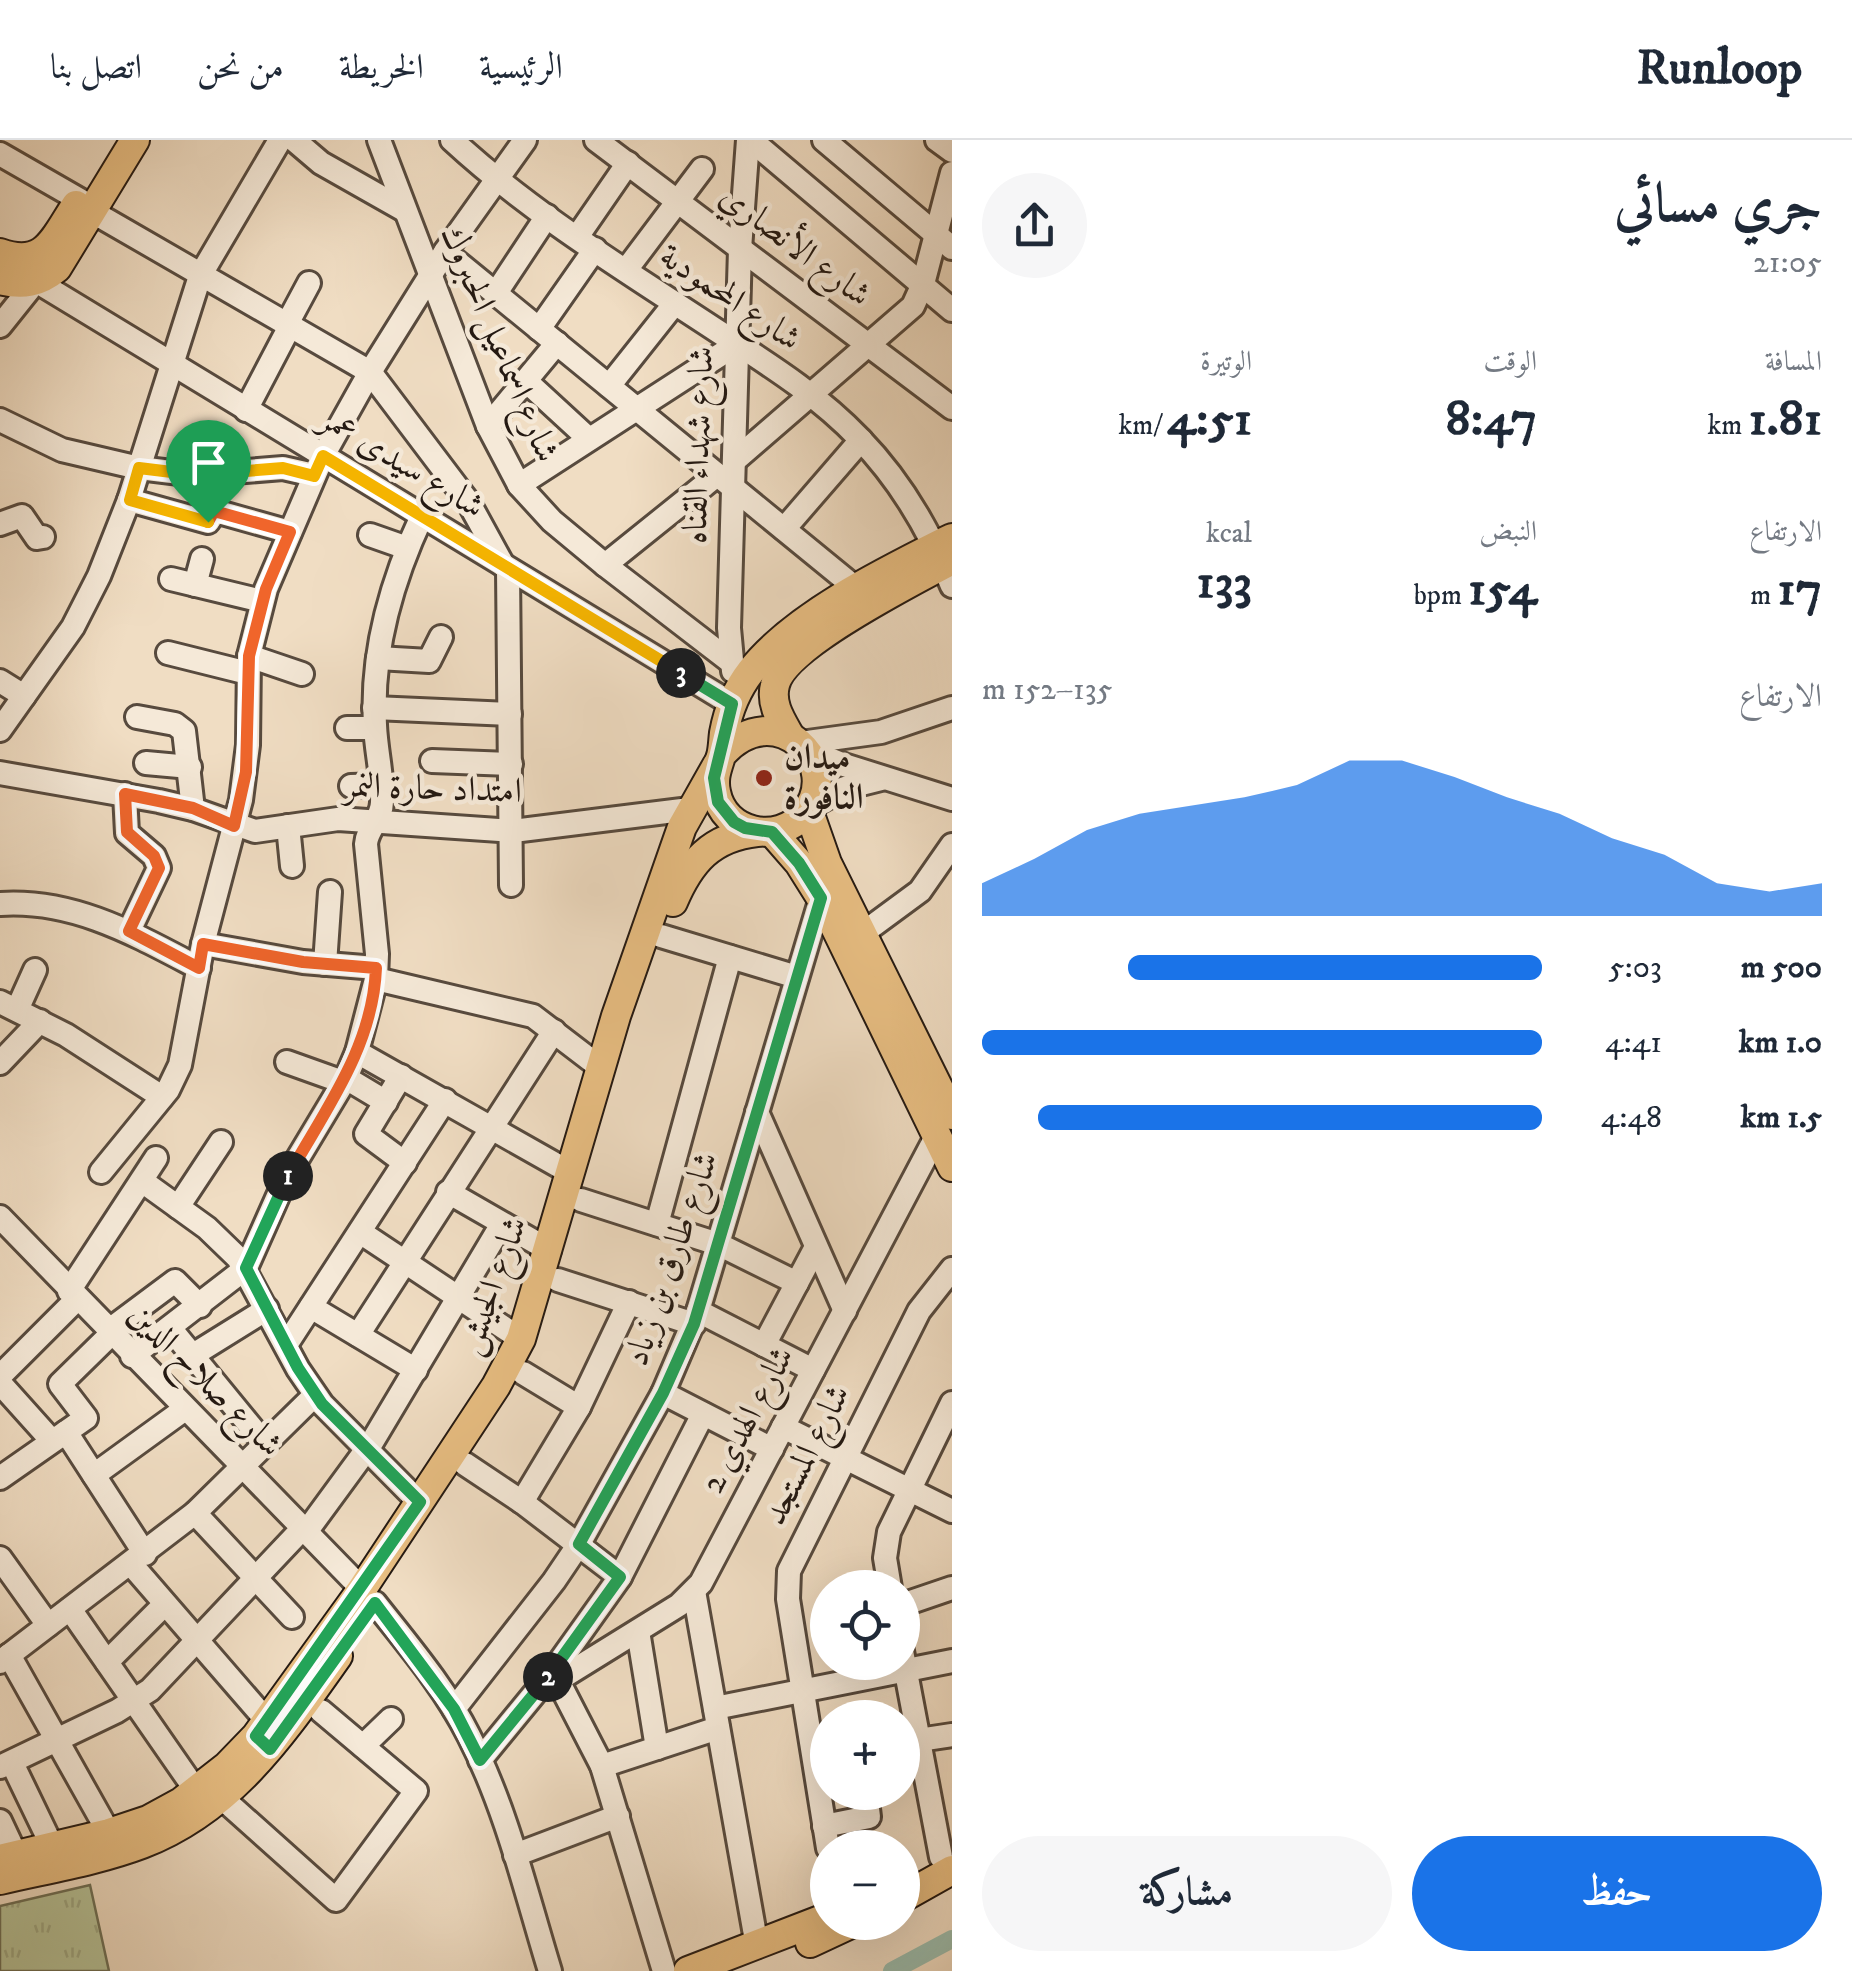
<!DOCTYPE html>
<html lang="ar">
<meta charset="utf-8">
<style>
:root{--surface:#fff;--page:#f6f6f7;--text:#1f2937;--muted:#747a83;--line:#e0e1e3;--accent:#1a73e8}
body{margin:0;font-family:"IM FELL DW Pica",Amiri,serif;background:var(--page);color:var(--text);direction:rtl;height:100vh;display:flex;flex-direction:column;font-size:38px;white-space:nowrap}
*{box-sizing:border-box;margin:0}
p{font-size:32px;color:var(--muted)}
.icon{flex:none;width:55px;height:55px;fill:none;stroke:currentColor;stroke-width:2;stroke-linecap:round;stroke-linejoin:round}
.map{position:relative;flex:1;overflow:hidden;direction:ltr}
.side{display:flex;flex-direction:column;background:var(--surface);width:900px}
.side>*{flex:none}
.tools{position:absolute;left:810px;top:1430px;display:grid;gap:20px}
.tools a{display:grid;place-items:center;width:110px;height:110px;border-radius:50%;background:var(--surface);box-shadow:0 10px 40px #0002;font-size:50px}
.pin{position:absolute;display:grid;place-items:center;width:85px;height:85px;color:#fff;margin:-102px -42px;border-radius:50% 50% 50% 0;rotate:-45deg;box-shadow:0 0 10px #0007}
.pin .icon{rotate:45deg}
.km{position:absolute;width:50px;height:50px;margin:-25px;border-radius:50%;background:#222;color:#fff;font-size:28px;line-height:50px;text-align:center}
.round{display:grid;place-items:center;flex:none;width:105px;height:105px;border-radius:52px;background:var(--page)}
.overview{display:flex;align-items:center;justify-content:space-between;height:170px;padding:0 30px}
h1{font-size:55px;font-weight:800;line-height:75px}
.metrics{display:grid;grid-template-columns:repeat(3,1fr);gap:15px;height:170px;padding:10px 30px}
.metrics div{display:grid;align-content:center}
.metrics b{font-size:50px;font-weight:800}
.metrics small{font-size:28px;font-weight:400}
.metrics p{font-size:28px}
.chart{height:280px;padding:20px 30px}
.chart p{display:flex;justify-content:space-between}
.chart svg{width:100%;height:180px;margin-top:10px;fill:var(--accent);opacity:.7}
.button{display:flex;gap:20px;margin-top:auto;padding:20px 30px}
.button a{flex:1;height:115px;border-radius:60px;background:var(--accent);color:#fff;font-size:40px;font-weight:800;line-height:115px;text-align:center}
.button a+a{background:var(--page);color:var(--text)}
ul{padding:0 30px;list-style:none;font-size:32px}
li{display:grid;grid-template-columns:160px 120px 1fr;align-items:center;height:75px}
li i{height:25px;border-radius:12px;background:var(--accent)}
header{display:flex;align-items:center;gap:60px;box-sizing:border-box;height:140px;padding:0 50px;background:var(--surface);border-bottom:2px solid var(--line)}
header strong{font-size:48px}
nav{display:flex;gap:55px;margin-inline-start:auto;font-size:35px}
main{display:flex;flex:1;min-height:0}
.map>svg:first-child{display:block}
.grass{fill:url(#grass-tufts);stroke:#6c6e55;stroke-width:2.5}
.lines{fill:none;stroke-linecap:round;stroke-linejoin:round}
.canal{stroke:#9bbdae;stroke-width:18}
.minor-casing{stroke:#574a3e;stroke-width:28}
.major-casing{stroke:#241912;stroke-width:32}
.minor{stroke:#f5e9d8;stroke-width:22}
.major{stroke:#e8be82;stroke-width:28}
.split-1-casing{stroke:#fff;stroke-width:20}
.split-2-casing{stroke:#fff;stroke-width:20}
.split-3-casing{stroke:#fff;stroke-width:20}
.split-4-casing{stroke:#fff;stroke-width:20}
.split-1{stroke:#f0652b;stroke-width:12}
.split-2{stroke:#22a559;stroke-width:12}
.split-3{stroke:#22a559;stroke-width:12}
.split-4{stroke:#f5b400;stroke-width:12}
.poi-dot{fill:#8f2418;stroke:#f5e9d8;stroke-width:4}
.labels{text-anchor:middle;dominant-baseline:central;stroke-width:9;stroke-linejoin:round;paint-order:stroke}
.street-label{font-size:35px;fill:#241912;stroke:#f5e9d8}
.poi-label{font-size:35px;font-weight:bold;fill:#241912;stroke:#f5e9d8;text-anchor:start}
</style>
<header>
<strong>Runloop</strong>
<nav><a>الرئيسية</a><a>الخريطة</a><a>من نحن</a><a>اتصل بنا</a></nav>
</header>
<main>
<section class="side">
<div class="overview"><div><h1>جري مسائي</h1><p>21:05</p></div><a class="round"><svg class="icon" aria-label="share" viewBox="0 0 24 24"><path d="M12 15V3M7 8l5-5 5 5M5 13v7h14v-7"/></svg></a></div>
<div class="metrics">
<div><p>المسافة</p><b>1.81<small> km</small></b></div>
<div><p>الوقت</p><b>8:47</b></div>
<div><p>الوتيرة</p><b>4:51<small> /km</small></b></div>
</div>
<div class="metrics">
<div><p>الارتفاع</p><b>17<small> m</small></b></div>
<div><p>النبض</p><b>154<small> bpm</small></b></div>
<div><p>kcal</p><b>133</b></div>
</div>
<div class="chart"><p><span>الارتفاع</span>135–152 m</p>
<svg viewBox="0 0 160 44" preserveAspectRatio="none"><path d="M0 44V36L10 30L20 23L30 19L40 17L50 15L60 12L70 6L80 6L90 10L100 15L110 19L120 25L130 29L140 36L150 38L160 36V44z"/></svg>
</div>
<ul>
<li><b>500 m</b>5:03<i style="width:74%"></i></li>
<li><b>1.0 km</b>4:41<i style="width:100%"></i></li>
<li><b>1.5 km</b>4:48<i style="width:90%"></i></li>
</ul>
<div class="button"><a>حفظ</a><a>مشاركة</a></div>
</section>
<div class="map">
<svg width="952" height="1831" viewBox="0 0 952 1831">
<defs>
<pattern id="grass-tufts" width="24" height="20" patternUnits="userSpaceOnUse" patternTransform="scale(2.5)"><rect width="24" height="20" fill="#b5c298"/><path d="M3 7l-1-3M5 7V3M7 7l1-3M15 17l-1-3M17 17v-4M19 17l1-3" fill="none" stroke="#9ca682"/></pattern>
</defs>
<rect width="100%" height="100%" fill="#f0ddc3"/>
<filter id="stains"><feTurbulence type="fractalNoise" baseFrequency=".002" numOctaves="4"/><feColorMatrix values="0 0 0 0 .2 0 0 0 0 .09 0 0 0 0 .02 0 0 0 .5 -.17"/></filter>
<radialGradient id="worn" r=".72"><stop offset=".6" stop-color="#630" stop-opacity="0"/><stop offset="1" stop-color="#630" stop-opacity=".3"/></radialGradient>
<!-- grass -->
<polygon class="grass" points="90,1745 109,1831 0,1831 0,1766"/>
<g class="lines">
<!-- canal -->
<polyline class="canal" points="892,1831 952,1799"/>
<!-- minor casing -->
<g class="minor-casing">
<g id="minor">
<polyline points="294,0 321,23 404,70"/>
<polyline points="379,0 488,286 519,345 552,381 605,425 731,522"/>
<path d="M452 0C532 74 628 132 719 192 768 224 818 255 859 298 901 341 930 391 952 446"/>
<polyline points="596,0 952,268"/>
<polyline points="751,0 952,170"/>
<polyline points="824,0 952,108"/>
<polyline points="937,0 952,11"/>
<polyline points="0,14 80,60"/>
<polyline points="91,71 370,232 469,363 503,425"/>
<polyline points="577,97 628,23"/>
<polyline points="445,112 857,449"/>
<polyline points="626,130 702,29"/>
<polyline points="496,153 547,76"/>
<polyline points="287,184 309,143"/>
<polyline points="0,186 36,141 732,564"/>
<polyline points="539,189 595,109"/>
<polyline points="526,241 589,299"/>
<polyline points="609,246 675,163"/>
<polyline points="246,270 290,186"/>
<polyline points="0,280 62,310 139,328 196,335 283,328 314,335"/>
<polyline points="488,286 557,203"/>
<polyline points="734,321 913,166 923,144 952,33"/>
<polyline points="519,345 737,204"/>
<polyline points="129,360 208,382 215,371 290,392"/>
<polyline points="0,384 22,376 37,398 43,397"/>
<polyline points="784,389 861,300"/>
<polyline points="370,395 407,408"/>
<polyline points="605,425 717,335"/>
<polyline points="508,429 511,745"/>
<polyline points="171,439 262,461"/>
<polyline points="195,445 202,419"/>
<polyline points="168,513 248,533"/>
<polyline points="249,516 302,534"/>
<polyline points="378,518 429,521 441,497"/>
<polyline points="733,531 729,488 740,109 748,0"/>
<polyline points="0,541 24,556"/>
<polyline points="374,568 510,574"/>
<polyline points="137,577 175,584 184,591 193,669"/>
<polyline points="347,588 375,588"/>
<polyline points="0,590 73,487 99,436 129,360 200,136 280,0"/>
<polyline points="800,603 881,592 952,568"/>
<polyline points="805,609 844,625 952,659"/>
<polyline points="432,621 511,624"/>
<polyline points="146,623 190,627"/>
<polyline points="0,633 159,661 193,669 255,691 338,679 513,691 690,669"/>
<polyline points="351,646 381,645"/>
<polyline points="125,654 127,693 154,716 159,728 129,791"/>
<polyline points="810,667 845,648 881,639"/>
<polyline points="288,686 292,726"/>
<path d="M0 764C74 759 136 795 199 828"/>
<polyline points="863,793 920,751 952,705"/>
<polyline points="661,796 797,837"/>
<polyline points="203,804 303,822 376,828"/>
<polyline points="325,824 330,752"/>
<polyline points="376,839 533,876 601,928"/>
<polyline points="0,862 66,895 162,957"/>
<polyline points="17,870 35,830"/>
<polyline points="357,912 571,1033"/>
<polyline points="287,922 343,942"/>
<polyline points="0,923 40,881"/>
<polyline points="401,936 366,994 405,1023"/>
<polyline points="346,938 386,962"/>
<polyline points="757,972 845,1171"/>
<polyline points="101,1032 168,950 180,925 203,804 241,660 248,605 249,516 266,449 323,316 370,232 445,112 525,0"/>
<polyline points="142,1041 207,1088 238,1118 298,1229 322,1264 420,1363"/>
<polyline points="448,1052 549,1110"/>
<polyline points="581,1060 718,1104 797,1143"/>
<polyline points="178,1067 221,1002"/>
<polyline points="0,1077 362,1449"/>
<polyline points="657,1084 730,817"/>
<polyline points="360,1092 521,1199"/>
<polyline points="558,1140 694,1184"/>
<polyline points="69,1151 156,1018"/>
<polyline points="311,1167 416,1230"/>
<polyline points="698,1171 813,1230"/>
<polyline points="170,1188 265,1304"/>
<polyline points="108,1191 175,1141 200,1166"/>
<polyline points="358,1195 554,891"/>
<polyline points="286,1205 445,960"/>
<polyline points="764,1205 816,1107"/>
<polyline points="193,1215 267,1169"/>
<path d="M132 1216 246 1128 286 1038 346 938 357 912 376 839 377 814 366 704C367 688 382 679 382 662 383 637 376 611 375 585 371 512 391 442 422 376"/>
<polyline points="523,1233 579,1267"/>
<polyline points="0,1236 77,1159"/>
<polyline points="0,1243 52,1301"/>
<polyline points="663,1253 772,1309"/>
<polyline points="783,1287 952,1371"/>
<polyline points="66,1292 145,1414"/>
<polyline points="465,1324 522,1362 620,1437"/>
<polyline points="94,1335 185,1269"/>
<polyline points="0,1338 86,1278 60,1244 111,1194"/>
<polyline points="522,1362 579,1267 629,1162"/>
<polyline points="195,1373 292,1477"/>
<polyline points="306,1392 372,1302 502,1084"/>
<polyline points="0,1418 48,1485"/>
<polyline points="131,1424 267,1581"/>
<polyline points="890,1448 885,1418 889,1392 952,1263"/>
<polyline points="694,1451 757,1806"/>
<path d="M375 1463C408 1505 445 1548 469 1596 507 1670 526 1753 550 1831"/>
<polyline points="902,1465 952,1448"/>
<polyline points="70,1469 197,1652"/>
<polyline points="638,1491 657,1608"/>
<polyline points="902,1511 941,1717"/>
<polyline points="9,1515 109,1693"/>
<polyline points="0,1522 195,1373 315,1255"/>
<polyline points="107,1522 164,1465"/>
<polyline points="553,1531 602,1626 664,1831"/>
<polyline points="558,1540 679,1465 701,1443 937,995"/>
<polyline points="715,1568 952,1521"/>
<polyline points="454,1569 554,1441 579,1404 663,1253 698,1171 821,758"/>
<polyline points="919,1600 952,1595"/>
<polyline points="363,1606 391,1579"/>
<polyline points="480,1620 553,1531 620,1437 703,1274"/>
<polyline points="12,1623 52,1706"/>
<polyline points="602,1626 718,1588"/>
<polyline points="0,1627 117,1571 150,1550 302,1389"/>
<polyline points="222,1658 336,1760 416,1651 321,1571"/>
<polyline points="0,1681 16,1715"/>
<polyline points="824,1686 869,1677 866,1652"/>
<polyline points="828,1708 788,1459 789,1431 919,1171 952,1129"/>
<polyline points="515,1715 618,1676"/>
</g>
</g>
<!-- major casing -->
<g class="major-casing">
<g id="major">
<path d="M0 113C45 129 54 98 76 65"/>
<path d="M0 140C22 146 39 143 57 128L135 0"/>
<path d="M790 596C781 580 770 564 775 545 784 505 914 441 952 420"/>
<path d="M722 614C775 554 846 625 804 674 778 705 724 694 716 652 713 638 717 629 721 616 723 609 723 601 724 593 728 571 737 549 751 531 795 475 888 430 952 398"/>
<polyline points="808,669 827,723 952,975"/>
<polyline points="772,692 799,723 821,758 952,1027"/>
<path d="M673 762C690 722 711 697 757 692"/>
<polyline points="0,1719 109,1693 148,1680 181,1662 227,1626 256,1596 362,1449 496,1246 521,1199 616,876 682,687 717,625"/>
<path d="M0 1740C47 1729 97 1721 142 1704 233 1669 284 1592 338 1516"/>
<polyline points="902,1758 952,1730"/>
<polyline points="810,1803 855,1782"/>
<polyline points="688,1831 828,1777"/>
</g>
</g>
<!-- minor -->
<use href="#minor" class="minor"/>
<!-- major -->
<use href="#major" class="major"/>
</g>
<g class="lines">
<!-- split-1 casing -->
<g class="split-1-casing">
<path id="split-1" d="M208 382 214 371 290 392 266 449 249 516 246 632 234 686 193 668 125 654 127 692 154 716 159 728 129 791 199 828 203 804 303 822 376 828C373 907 325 970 288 1036"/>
</g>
<!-- split-2 casing -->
<g class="split-2-casing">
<polyline id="split-2" points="288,1036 246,1128 298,1228 322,1264 420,1362 256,1596 270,1609 375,1463 454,1569 480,1620 548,1537"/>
</g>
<!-- split-3 casing -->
<g class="split-3-casing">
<polyline id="split-3" points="548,1537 620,1437 579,1404 663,1253 694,1184 821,758 799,723 772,692 745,688 734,682 718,662 714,638 732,564 681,533"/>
</g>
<!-- split-4 casing -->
<g class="split-4-casing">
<polyline id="split-4" points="208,382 130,360 139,328 196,335 283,328 314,336 323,316 681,533"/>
</g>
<!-- split-1 -->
<use href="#split-1" class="split-1"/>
<!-- split-2 -->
<use href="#split-2" class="split-2"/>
<!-- split-3 -->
<use href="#split-3" class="split-3"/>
<!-- split-4 -->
<use href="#split-4" class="split-4"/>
</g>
<!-- markers -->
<circle class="poi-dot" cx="764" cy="638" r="10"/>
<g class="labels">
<!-- street labels -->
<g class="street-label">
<text transform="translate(795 106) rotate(37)">شارع الأنصاري</text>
<text transform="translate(730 158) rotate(34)">شارع المحمودية</text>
<text transform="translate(499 204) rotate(67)">شارع اسماعيل الحبروك</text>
<text transform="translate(699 305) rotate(-88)">شارع شهداء القناه</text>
<text transform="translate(402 323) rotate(31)">شارع سيدى عمر</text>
<text transform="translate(433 649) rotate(2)">امتداد حارة النمر</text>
<text transform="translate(672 1119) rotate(-71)">شارع طارق بن زياد</text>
<text transform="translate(493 1146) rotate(-70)">شارع الجيش</text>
<text transform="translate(205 1240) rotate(45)">شارع صلاح الدين</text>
<text transform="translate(748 1280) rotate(-62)">شارع الهدي 2</text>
<text transform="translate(807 1315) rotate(-63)">شارع المستجد</text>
</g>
<!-- poi labels -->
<g class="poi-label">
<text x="784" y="618">ميدان<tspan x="784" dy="40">النافورة</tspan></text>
</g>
</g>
<rect width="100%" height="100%" filter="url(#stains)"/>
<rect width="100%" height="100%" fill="url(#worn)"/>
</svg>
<div class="tools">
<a><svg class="icon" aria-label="locate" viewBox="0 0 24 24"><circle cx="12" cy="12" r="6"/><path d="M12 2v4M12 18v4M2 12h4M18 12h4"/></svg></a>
<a>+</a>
<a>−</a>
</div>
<div class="pin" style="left:208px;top:382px;background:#1e9e55"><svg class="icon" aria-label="arrive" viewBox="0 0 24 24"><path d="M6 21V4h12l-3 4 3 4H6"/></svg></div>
<b class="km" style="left:288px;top:1036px">1</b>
<b class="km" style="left:548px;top:1537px">2</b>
<b class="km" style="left:681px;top:533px">3</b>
</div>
</main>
